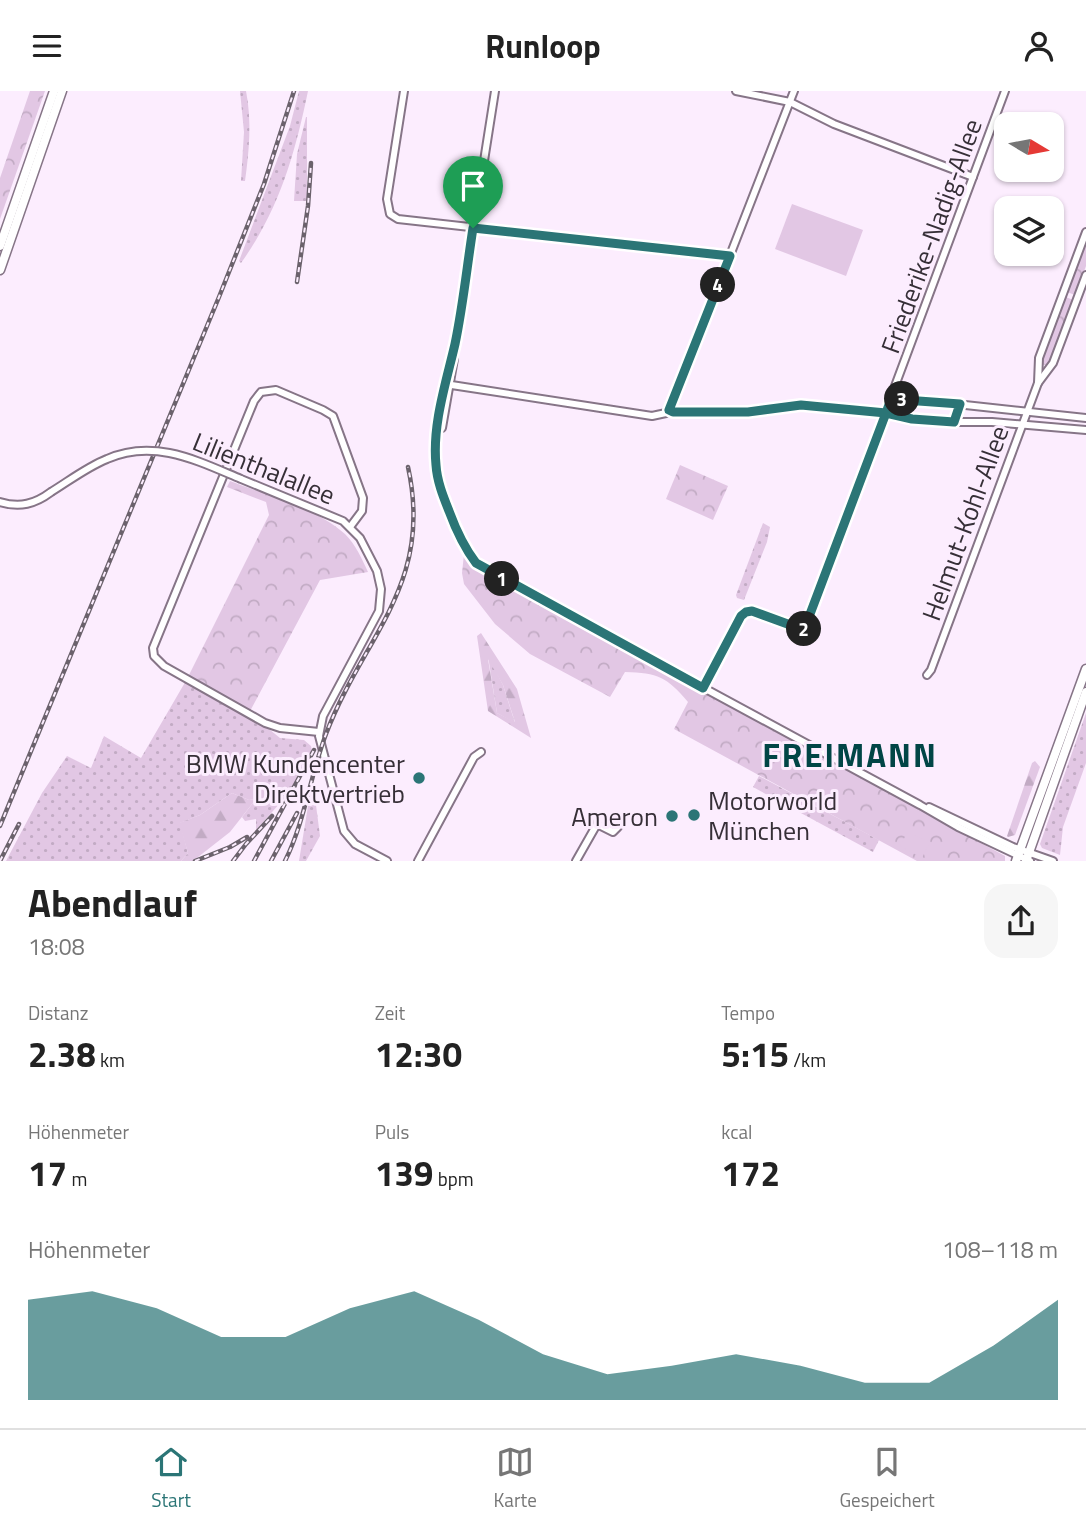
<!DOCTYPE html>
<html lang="de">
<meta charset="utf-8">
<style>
:root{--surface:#fff;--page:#f6f6f6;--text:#222;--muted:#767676;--line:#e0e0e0;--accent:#2b7576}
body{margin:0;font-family:"Titillium Web",sans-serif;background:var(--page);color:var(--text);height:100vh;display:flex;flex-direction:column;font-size:26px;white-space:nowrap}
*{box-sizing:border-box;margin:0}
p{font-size:23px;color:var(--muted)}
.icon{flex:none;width:38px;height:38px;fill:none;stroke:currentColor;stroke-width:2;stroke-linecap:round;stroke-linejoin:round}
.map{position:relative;height:770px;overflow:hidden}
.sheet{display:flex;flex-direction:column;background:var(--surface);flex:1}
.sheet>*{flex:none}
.needle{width:46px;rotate:100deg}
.buttons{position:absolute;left:994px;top:21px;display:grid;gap:14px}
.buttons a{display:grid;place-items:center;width:70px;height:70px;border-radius:14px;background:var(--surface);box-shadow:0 2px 5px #0004;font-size:35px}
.pin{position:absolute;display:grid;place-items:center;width:60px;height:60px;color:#fff;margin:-72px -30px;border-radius:50% 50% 50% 0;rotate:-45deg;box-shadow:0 0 7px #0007}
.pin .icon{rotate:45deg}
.km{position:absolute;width:35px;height:35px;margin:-18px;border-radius:50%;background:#222;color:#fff;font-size:19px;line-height:35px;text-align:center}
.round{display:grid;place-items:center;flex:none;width:74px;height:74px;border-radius:21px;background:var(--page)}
.overview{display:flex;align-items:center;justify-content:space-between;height:119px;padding:0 28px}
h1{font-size:38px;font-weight:700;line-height:52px}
.metrics{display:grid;grid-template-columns:repeat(3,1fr);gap:10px;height:119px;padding:7px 28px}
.metrics div{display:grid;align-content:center}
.metrics b{font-size:35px;font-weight:700}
.metrics small{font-size:19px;font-weight:400}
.metrics p{font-size:19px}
.chart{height:196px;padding:14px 28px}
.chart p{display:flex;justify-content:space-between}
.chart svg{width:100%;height:126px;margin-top:7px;fill:var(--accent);opacity:.7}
header{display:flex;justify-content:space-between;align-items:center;height:91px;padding:0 28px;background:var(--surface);font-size:32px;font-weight:700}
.tabs{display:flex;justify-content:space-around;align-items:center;height:98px;border-top:2px solid var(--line);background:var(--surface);font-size:19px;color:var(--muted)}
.tabs a{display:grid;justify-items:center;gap:4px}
.tabs .active{color:var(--accent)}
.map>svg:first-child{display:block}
.grass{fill:url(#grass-dots)}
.forest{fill:url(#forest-firs);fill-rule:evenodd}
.park{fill:url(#park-crowns)}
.pitch{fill:#e2c7e4}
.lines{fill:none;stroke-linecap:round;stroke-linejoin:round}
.minor-casing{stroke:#867587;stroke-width:10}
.major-casing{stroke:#867587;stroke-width:11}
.minor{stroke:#fff;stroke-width:6}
.major{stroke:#fff;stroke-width:8}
.rail-casing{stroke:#6b626c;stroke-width:4.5}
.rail{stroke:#fcedfe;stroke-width:2;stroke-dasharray:5;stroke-linecap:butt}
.minor-bridge-casing{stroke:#867587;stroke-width:10;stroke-linecap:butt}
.minor-bridge{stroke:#fff;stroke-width:6}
.route-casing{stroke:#fff;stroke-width:14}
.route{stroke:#2b7576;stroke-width:9}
.poi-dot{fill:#2b7576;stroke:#fcedfe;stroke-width:2.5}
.labels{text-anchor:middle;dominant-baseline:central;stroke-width:6;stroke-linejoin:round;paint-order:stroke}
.street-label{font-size:26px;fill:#362f37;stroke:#fcedfe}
.poi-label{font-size:26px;fill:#362f37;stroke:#fcedfe;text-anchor:end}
.district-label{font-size:33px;font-weight:bold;letter-spacing:2px;fill:#014546;stroke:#fcedfe}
</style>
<header><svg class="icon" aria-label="menu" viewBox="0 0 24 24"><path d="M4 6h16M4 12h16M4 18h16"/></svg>Runloop<svg class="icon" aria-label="person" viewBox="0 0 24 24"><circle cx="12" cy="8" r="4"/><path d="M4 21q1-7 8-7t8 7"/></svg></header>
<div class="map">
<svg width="1086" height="770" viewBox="0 0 1086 770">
<defs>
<pattern id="grass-dots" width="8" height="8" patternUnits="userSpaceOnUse" patternTransform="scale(1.75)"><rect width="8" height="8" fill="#e2c7e4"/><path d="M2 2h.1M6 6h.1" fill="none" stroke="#c2abc4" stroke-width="1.8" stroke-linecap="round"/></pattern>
<pattern id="forest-firs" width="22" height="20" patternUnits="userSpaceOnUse" patternTransform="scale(1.75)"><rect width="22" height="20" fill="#e2c7e4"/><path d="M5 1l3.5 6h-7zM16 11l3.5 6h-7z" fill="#c2abc4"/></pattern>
<pattern id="park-crowns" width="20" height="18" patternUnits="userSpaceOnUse" patternTransform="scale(1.75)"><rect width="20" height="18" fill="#e2c7e4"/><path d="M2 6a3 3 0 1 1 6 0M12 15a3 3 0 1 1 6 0" fill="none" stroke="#c2abc4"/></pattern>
</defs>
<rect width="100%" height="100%" fill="#fcedfe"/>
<!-- grass -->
<g class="grass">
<path d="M240 0H246C252 30 249 61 245 90H241L244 41Z"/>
<path d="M299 0H308C295 63 279 119 241 172L239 170 290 35Z"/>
<polygon points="306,26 307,26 307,110 294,110 297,63"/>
<polygon points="763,432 770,436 767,451 744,509 737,507 736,504"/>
<polygon points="488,565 503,594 515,632 497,622"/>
<polygon points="187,588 249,622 280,647 304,649 311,655 312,660 289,702 256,739 256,728 245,730 242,726 256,708 249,709 232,702 200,724 180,732 188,762 181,770 6,770 42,702 67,665 91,677 104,645 141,667"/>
<polygon points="1086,622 1086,672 1063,736 1060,764 1042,757 1040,753"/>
<polygon points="759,685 879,749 873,761 753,696"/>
<polygon points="309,709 316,714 320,745 306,770 299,770"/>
</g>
<!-- forest -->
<g class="forest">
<path d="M481 542 517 598 531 647 488 620 477 545ZM488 568 503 594 515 631 497 622Z"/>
<polygon points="1035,670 1040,676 1015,744 1008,746 1007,745 1032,672"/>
<polygon points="232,702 249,709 256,708 230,741 193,770 181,770 188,762 179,732 200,724"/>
</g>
<!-- park -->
<g class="park">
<polygon points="30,0 45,0 0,128 0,87"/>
<polygon points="1086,151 1086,175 1075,204 1067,201"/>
<polygon points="1066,206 1073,209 1048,275 1042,273 1043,267"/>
<polygon points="680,374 728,395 713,429 666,408"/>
<path d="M230 390C266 404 316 417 345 443 356 454 362 468 368 481L320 489 249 622 187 588 269 424 266 411 227 396Z"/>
<path d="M464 463 473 474 494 488 1005 765V770H917L674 638 688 611C667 586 658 582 625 581L610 606 530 563 495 533 464 493 462 482Z"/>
</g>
<!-- pitch -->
<g class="pitch">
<polygon points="792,113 863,139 846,185 775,158"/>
<polygon points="907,742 930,750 922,767 900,755"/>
</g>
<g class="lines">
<!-- minor casing -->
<g class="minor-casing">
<g id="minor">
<polyline points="404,0 387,108 390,123 398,128 730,165"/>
<polyline points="736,0 790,11 834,33 973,86"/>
<path d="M455 252C445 287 430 345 436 381 439 395 445 409 450 423 459 446 467 465 488 480L920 714 958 736 1030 770"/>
<polyline points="455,254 495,0"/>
<polyline points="1038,292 1053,272 1086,184"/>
<polyline points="445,293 652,325 666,322 671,316 794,0"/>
<polyline points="891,308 910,308 1086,327"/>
<polyline points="669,319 679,322 748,321 786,315 809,315 886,322 913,328 951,331 992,331 1086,339"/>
<polyline points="954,331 960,313"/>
<polyline points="442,337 454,268"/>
<polyline points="241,388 343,430 360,447 377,480 381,498 379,520 323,625 319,645 344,740 355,753 387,770"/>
<path d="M0 411C20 417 35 413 51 401"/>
<polyline points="927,584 931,579 1038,292 1039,267 1086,141"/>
<polyline points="703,597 740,527 746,521 752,520 804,539 1005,0"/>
<polyline points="319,641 280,637 265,632 164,575 154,565 153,557 254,310 261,301 276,299 323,319 333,325 363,407 362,420 350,436"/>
<polyline points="929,716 1013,756 1053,770"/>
<polyline points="418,770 474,666 481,661"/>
<polyline points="576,770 601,726 617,733 618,736 613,741 597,733"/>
</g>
</g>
<!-- major casing -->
<g class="major-casing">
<g id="major">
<polyline points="0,155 54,0"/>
<polyline points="0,179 62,0"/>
<polyline points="1016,770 1086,578"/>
<polyline points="1026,770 1086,601"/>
</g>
</g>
<!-- minor -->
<use href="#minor" class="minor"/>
<!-- major -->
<use href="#major" class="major"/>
<!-- rail casing -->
<g class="rail-casing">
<g id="rail">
<polyline points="297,191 308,115 311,72"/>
<polyline points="0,735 219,206 264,93 294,0"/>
<polyline points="0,770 19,733"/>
<polyline points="195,770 230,756 247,746"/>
<polyline points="233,770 246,753 272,725"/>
<polyline points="254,770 314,659"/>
<polyline points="271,770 297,722"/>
<path d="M285 770C305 730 310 685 326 643 363 545 434 494 408 376"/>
</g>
</g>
<!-- rail -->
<use href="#rail" class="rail"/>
<!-- minor-bridge casing -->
<g class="minor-bridge-casing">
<path id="minor-bridge" d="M51 401C69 390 87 376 107 368 154 347 198 370 241 388"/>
</g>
<!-- minor-bridge -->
<use href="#minor-bridge" class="minor-bridge"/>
</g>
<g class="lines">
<!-- route casing -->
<g class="route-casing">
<path id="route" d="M473 137C467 175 463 215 455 253 446 292 432 334 436 374 437 390 443 405 449 420 456 439 463 455 476 472L703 597 741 525 746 521 752 520 804 539 886 322 912 328 954 331 960 313 891 308 886 322 801 314 748 321H673L669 319 730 165 473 137"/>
</g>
<!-- route -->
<use href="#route" class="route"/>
</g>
<!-- markers -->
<g class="poi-dot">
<circle cx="419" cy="687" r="7"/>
<circle cx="694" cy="724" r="7"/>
<circle cx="672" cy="725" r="7"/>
</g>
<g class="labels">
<!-- street labels -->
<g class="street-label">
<text transform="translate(931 145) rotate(-70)">Friederike-Nadig-Allee</text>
<text transform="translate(264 377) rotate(22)">Lilienthalallee</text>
<text transform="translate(965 432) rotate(-70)">Helmut-Kohl-Allee</text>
</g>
<!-- poi labels -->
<g class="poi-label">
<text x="405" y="672">BMW Kundencenter<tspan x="405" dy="30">Direktvertrieb</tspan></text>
<text x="708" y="709" text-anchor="start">Motorworld<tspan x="708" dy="30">München</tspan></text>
<text x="658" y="725">Ameron</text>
</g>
<!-- district labels -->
<g class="district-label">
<text x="850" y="664">FREIMANN</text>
</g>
</g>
</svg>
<div class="buttons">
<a><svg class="needle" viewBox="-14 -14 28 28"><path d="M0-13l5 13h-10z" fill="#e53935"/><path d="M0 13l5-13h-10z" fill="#767676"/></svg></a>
<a><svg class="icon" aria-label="layers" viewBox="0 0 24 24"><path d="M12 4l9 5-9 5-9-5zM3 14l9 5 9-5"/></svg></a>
</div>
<div class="pin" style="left:473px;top:137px;background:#1e9e55"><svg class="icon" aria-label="arrive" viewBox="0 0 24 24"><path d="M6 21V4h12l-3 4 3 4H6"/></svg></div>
<b class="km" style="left:502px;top:488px">1</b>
<b class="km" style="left:804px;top:538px">2</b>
<b class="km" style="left:902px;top:308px">3</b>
<b class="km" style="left:718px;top:194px">4</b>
</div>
<section class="sheet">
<div class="overview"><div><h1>Abendlauf</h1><p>18:08</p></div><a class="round"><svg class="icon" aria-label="share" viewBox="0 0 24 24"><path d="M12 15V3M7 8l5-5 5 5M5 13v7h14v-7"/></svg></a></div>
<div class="metrics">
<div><p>Distanz</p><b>2.38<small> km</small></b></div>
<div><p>Zeit</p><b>12:30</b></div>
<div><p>Tempo</p><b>5:15<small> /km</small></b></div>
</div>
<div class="metrics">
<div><p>Höhenmeter</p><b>17<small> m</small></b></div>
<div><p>Puls</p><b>139<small> bpm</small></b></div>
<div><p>kcal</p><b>172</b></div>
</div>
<div class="chart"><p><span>Höhenmeter</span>108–118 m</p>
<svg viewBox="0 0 160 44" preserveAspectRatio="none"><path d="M0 44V9L10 6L20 12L30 22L40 22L50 12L60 6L70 16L80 28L90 35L100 32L110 28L120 32L130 38L140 38L150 25L160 9V44z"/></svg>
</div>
</section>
<nav class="tabs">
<a class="active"><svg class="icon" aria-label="home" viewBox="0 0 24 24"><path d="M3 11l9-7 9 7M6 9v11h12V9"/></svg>Start</a>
<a><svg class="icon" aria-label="map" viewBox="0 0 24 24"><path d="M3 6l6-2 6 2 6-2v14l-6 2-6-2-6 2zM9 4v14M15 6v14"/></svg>Karte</a>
<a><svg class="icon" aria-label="saved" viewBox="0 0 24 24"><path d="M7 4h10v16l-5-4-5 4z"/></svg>Gespeichert</a>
</nav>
